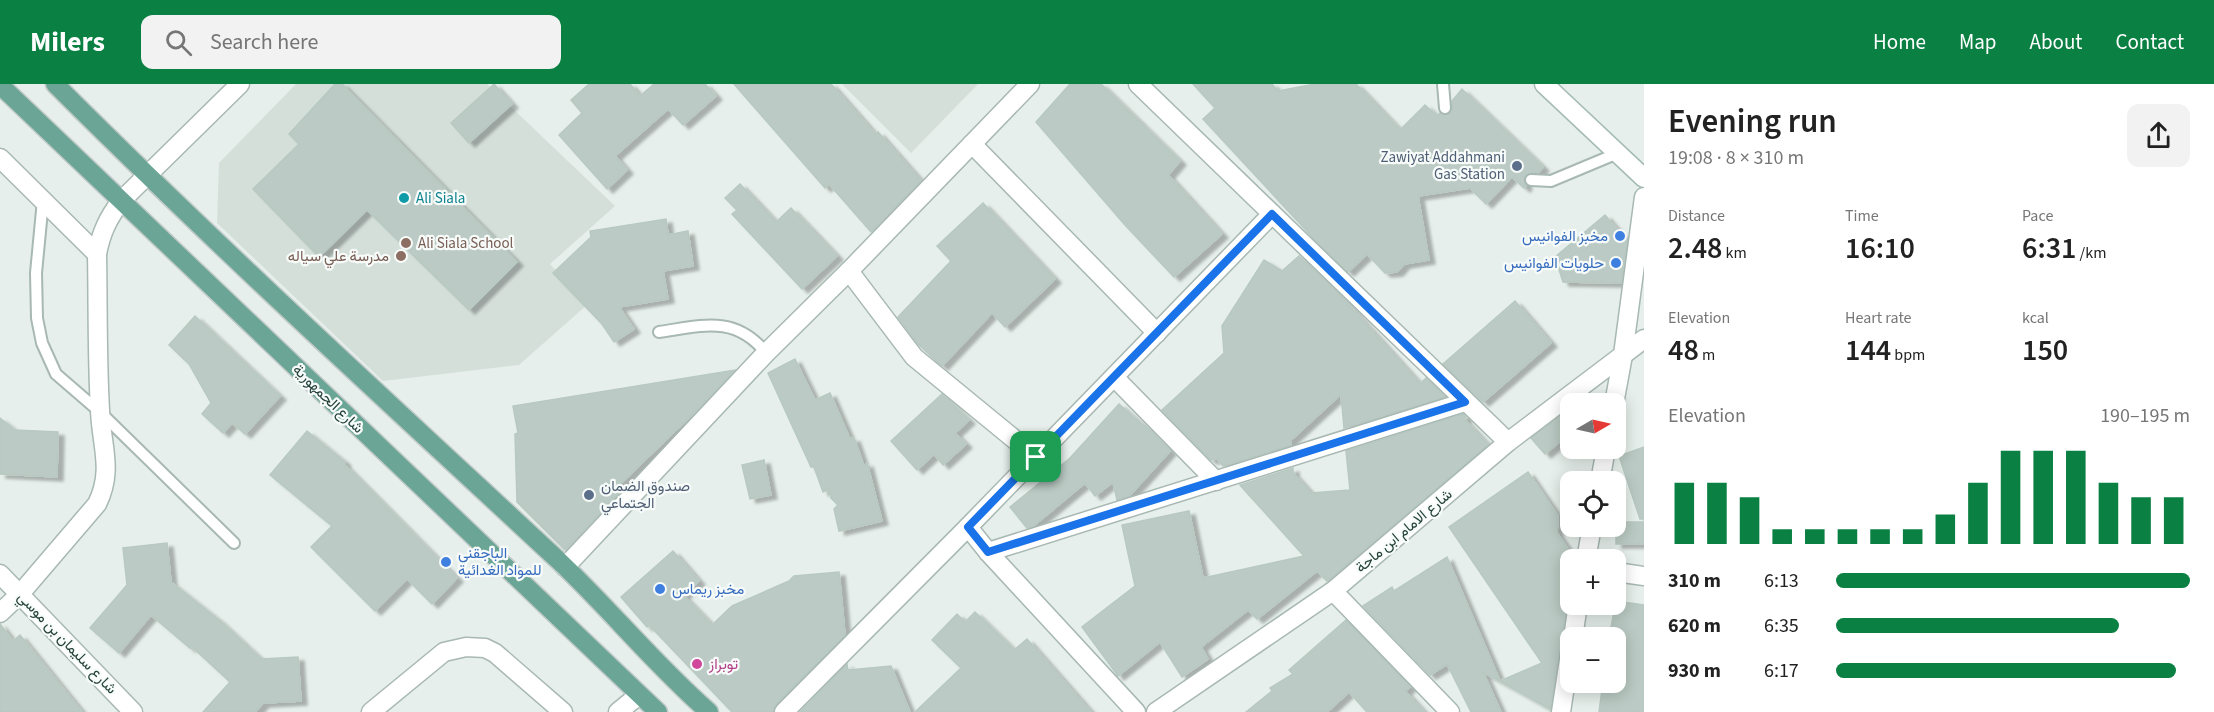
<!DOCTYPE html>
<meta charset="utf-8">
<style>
:root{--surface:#fff;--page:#f2f2f2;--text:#222;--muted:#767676;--accent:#0b8043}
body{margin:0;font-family:"Source Sans 3",Vazirmatn,sans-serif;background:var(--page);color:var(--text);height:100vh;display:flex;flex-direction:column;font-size:22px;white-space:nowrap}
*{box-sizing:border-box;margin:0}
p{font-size:20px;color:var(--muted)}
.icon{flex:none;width:33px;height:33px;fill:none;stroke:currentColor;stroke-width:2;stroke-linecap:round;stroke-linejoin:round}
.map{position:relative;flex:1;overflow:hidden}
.panel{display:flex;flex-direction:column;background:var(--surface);width:570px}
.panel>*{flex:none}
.needle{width:39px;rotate:81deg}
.tools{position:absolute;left:1560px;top:309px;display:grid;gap:12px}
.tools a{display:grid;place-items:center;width:66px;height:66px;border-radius:12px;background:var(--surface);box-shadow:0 3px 15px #0003;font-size:30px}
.pin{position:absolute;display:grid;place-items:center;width:51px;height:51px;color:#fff;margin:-26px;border-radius:12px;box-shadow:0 3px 9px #0006}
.round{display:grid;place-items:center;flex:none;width:63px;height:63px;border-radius:12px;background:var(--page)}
.overview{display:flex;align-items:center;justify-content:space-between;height:102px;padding:0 24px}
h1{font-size:33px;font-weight:600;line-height:45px}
.metrics{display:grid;grid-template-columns:repeat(3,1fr);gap:9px;height:102px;padding:6px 24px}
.metrics div{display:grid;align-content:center}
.metrics b{font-size:30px;font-weight:600}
.metrics small{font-size:16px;font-weight:400}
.metrics p{font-size:16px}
.chart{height:168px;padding:12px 24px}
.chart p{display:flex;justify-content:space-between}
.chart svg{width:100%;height:108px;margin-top:6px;stroke:var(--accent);stroke-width:6}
ul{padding:0 24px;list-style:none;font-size:20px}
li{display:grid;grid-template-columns:96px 72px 1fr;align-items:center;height:45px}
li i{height:15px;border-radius:8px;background:var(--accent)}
header{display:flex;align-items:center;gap:36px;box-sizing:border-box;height:84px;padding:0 30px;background:var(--accent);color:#fff}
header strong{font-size:28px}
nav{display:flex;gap:33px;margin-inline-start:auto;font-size:21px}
.search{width:420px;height:54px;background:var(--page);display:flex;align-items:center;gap:15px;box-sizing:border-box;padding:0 21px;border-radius:12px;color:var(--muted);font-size:22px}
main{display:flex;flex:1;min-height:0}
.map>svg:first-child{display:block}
.built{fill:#d4dfda}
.building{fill:#bbcac4;stroke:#b8c9c2;stroke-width:1.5;filter:url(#shadow)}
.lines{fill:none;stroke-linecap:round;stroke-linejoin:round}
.lane-casing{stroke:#a8b8b2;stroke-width:14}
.street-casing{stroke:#a8b8b2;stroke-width:21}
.secondary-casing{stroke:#a4bbb3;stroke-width:21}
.primary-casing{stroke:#c2cac8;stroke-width:21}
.lane{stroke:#fff;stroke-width:10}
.street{stroke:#fff;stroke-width:18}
.secondary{stroke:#fff;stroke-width:18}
.primary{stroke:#6aa596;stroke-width:18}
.route-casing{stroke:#fff;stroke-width:12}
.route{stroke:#1a73e8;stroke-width:8}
.service-dot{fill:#5c6f8a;stroke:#f7fbf9;stroke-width:2}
.culture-dot{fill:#0f9aa8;stroke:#f7fbf9;stroke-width:2}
.shop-dot{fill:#3f7fe0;stroke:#f7fbf9;stroke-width:2}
.education-dot{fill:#8d6e63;stroke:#f7fbf9;stroke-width:2}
.hotel-dot{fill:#d1479c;stroke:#f7fbf9;stroke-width:2}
.labels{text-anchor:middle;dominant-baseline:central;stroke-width:4.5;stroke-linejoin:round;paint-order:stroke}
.service-label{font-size:15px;fill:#4e5e75;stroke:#f7fbf9;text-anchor:end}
.culture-label{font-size:15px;fill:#0d838f;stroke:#f7fbf9;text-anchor:start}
.shop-label{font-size:15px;fill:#366cbe;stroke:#f7fbf9;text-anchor:end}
.education-label{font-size:15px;fill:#785e54;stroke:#f7fbf9;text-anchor:start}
.street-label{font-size:15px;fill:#24423a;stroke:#f7fbf9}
.hotel-label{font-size:15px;fill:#b23c85;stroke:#f7fbf9;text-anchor:start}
</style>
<header>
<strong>Milers</strong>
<div class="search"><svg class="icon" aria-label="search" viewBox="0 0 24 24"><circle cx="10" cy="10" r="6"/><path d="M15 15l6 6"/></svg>Search here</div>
<nav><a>Home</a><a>Map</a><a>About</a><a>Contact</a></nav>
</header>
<main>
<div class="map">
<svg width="1644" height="628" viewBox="0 0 1644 628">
<defs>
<filter id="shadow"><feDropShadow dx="6" dy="4" stdDeviation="1.5" flood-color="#0004"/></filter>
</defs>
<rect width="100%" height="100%" fill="#e6efeb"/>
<!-- built -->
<g class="built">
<polygon points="296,0 487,0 615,122 550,180 588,220 519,281 383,297 217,139 219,79"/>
<polygon points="842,0 978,0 911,69"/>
</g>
<!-- building -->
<g class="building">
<polygon points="335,0 342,0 517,178 469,226 367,126 319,173 253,105 299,60 289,50"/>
<polygon points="494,0 512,20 469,59 451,39"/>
<polygon points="589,0 630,0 640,12 654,0 705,0 716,12 683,41 668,25 615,72 627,86 607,105 559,51 582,29 571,16"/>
<polygon points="734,0 831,0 875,50 878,48 921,97 871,148 829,100 825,104"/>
<polygon points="1070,0 1101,0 1180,77 1168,91 1222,150 1174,193 1125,141 1036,38"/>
<polygon points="1193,0 1272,0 1278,7 1315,0 1356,0 1400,46 1425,21 1437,32 1440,29 1449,30 1452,27 1452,17 1462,5 1543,83 1538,89 1531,89 1525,91 1524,96 1526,102 1524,104 1512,93 1486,120 1470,104 1418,112 1429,176 1404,180 1397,188 1385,189 1367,170 1348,188 1316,157 1203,35 1215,24"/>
<polygon points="740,100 776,138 791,124 837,172 802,205 732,130 737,126 725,114"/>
<polygon points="983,119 1055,195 1005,243 992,229 942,282 918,260 898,233 951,177 937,162"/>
<polygon points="1605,131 1627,157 1621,199 1563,198 1555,173"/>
<polygon points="666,135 668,151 688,147 693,182 663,187 668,215 619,223 634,245 614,258 602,240 553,189 591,153 590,147"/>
<polygon points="1299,172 1338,209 1420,300 1426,294 1445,313 1344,344 1341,310 1291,356 1291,361 1223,382 1217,375 1211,376 1162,326 1224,269 1222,242 1264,176 1282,187"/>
<polygon points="1515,217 1551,259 1483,318 1443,280"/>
<polygon points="195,232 280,312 245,350 232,339 223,349 202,330 211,319 189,280 169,261"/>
<polygon points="795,275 815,316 830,309 850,355 854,354 864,382 867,379 882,437 839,447 834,425 838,421 831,414 829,405 823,408 814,383 811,383 768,289"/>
<polygon points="735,286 700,323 617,403 620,408 565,466 517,418 515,350 518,349 513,322"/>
<polygon points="942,310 969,336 955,349 966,360 943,381 934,370 917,386 891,357"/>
<polygon points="1119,320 1144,342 1145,341 1170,367 1129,412 1117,416 1113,398 1095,412 1085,399 1033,442 1027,444 1010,423 1070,374"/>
<polygon points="1570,325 1570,349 1545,370 1531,354"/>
<polygon points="1463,330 1466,333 1464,335 1488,361 1327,497 1317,487 1257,535 1248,526 1201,563 1208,575 1182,593 1160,558 1118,592 1082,543 1135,502 1122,441 1189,427 1203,494 1304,472 1240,401 1293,384 1293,389 1311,409 1350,406 1346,367"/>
<polygon points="0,334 15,346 58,348 57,393 0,390"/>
<polygon points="307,347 345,378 344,380 457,494 432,520 407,495 375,527 311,463 332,442 270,391"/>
<polygon points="1644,363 1644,435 1640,435 1619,372"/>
<polygon points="764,376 771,411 750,415 742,381"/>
<polygon points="1528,388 1558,432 1557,449 1570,468 1570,512 1567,518 1562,552 1564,560 1559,567 1550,625 1483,588 1501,628 1471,628 1447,580 1430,591 1363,522 1392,503 1394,507 1447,473 1500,597 1542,579 1449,443"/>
<rect x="1616" y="438" width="28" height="22"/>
<polygon points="167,459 171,498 219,536 261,575 298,573 301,617 263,619 255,628 203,628 230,598 191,562 190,564 151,531 119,569 90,544 127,501 123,464"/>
<polygon points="673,467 699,497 683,511 712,541 732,522 789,497 794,492 839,488 845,551 776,620 773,628 732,628 649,541 647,543 621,513"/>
<polygon points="1616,517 1644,521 1644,628 1599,628 1603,598 1616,598 1616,554 1609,554"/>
<polygon points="975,528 1014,566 1027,555 1091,628 915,628 961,584 932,556 957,530 965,538"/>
<polygon points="1346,536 1410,603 1405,607 1424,628 1367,628 1349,608 1327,628 1246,628 1272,607 1270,604 1293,590 1289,586"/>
<polygon points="0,540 13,557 20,551 82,628 0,628"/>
<polygon points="847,580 848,586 891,582 910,628 800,628"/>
</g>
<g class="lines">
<!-- lane casing -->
<g class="lane-casing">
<g id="lane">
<polyline points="1443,0 1445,24"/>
<polyline points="1531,96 1551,97 1618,69"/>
<polyline points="43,116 36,189 37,234 42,259 56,290 100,328 234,459"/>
<path d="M659 248C701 242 735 230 766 269"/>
</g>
</g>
<!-- street casing -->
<g class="street-casing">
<g id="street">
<polyline points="1138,0 1508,358"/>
<polyline points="972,60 1157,249"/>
<polyline points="0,74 97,170"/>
<polyline points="849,187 914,273 1036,373"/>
<polyline points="1114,293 1216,397"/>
<polyline points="1614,320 1623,271 1644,113"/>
<polyline points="1600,398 1606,364"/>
<polyline points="968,443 988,468 1136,628"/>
<polyline points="988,468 1465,318"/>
<polyline points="1586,476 1592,442"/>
<polyline points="565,483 766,269 849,187 1030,0"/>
<polyline points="1616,488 1644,492"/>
<polyline points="0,490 133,628"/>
<polyline points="1333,507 1450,628"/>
<path d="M0 529 20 510 97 420C114 386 101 361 100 326 97 274 98 222 97 170 101 149 108 134 121 117L240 0"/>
<polyline points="1573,554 1578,520"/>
<polyline points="371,628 444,568 466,563 485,564 495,569 563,628"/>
<polyline points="618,628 639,611"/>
<polyline points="784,628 968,443 1272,130"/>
<polyline points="1156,628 1333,507 1508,358 1644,255"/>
<polyline points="1561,628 1570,569"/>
</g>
</g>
<!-- secondary casing -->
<g class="secondary-casing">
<polyline id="secondary" points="1544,0 1644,94"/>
</g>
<!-- primary casing -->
<g class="primary-casing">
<g id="primary">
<path d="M55 0C218 163 389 319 558 476 610 525 655 581 709 628"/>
<polyline points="0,1 658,628"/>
</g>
</g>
<!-- lane -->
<use href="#lane" class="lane"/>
<!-- street -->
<use href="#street" class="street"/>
<!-- secondary -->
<use href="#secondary" class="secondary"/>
<!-- primary -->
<use href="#primary" class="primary"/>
</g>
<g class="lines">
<!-- route casing -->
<g class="route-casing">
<polygon id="route" points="1272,130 1465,318 988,468 968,443"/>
</g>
<!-- route -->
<use href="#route" class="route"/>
</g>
<!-- markers -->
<g class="service-dot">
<circle cx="1517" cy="82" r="6"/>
<circle cx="589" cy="411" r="6"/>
</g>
<circle class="culture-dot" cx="404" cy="114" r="6"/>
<g class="shop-dot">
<circle cx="1620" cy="152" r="6"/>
<circle cx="1616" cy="179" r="6"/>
<circle cx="446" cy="478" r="6"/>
<circle cx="660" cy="505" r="6"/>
</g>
<g class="education-dot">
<circle cx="406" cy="159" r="6"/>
<circle cx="401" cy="172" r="6"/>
</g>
<circle class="hotel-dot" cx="697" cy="580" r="6"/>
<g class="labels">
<!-- service labels -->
<g class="service-label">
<text x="1505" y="73">Zawiyat Addahmani<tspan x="1505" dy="17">Gas Station</tspan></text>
<text x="601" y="402" text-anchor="start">صندوق الضمان<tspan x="601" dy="17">الجتماعي</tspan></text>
</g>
<!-- culture labels -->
<g class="culture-label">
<text x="416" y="114">Ali Siala</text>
</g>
<!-- shop labels -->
<g class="shop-label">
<text x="1608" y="152">مخبز الفوانيس</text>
<text x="1604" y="179">حلويات الفوانيس</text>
<text x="458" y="469" text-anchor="start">الباجقني<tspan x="458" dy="17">للمواد الغدائية</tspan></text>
<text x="672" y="505" text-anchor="start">مخبز ريماس</text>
</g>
<!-- education labels -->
<g class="education-label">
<text x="418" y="159">Ali Siala School</text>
<text x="389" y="172" text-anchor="end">مدرسة علي سياله</text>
</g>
<!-- street labels -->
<g class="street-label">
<text transform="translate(328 315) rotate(44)">شارع الجمهورية</text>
<text transform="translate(1404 447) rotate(-40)">شارع الامام ابن ماجة</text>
<text transform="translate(67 559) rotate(46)">شارع سليمان بن موسي</text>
</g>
<!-- hotel labels -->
<g class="hotel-label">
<text x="709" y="580">توبراز</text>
</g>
</g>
</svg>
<div class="tools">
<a><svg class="needle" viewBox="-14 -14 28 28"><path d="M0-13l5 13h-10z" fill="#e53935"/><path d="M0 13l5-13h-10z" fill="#767676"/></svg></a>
<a><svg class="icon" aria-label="locate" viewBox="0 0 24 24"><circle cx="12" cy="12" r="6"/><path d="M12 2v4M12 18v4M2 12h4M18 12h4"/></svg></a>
<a>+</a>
<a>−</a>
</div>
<div class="pin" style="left:1036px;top:373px;background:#1e9e55"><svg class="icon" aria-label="arrive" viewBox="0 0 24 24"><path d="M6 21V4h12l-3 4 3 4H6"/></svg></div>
</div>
<section class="panel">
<div class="overview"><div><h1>Evening run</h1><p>19:08 · 8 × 310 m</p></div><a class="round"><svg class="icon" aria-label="share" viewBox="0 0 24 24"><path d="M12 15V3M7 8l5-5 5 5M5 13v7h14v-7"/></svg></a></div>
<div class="metrics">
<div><p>Distance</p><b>2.48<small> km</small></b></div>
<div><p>Time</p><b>16:10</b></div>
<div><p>Pace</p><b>6:31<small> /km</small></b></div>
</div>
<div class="metrics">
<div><p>Elevation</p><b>48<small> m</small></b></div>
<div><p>Heart rate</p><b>144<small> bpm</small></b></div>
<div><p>kcal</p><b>150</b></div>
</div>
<div class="chart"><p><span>Elevation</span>190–195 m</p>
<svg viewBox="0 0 160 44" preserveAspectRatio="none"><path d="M5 44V19M15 44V19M25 44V25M35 44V38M45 44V38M55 44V38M65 44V38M75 44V38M85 44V32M95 44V19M105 44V6M115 44V6M125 44V6M135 44V19M145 44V25M155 44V25"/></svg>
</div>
<ul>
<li><b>310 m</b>6:13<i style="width:100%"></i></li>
<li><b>620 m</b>6:35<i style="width:80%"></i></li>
<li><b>930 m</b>6:17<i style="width:96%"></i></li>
</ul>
</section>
</main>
